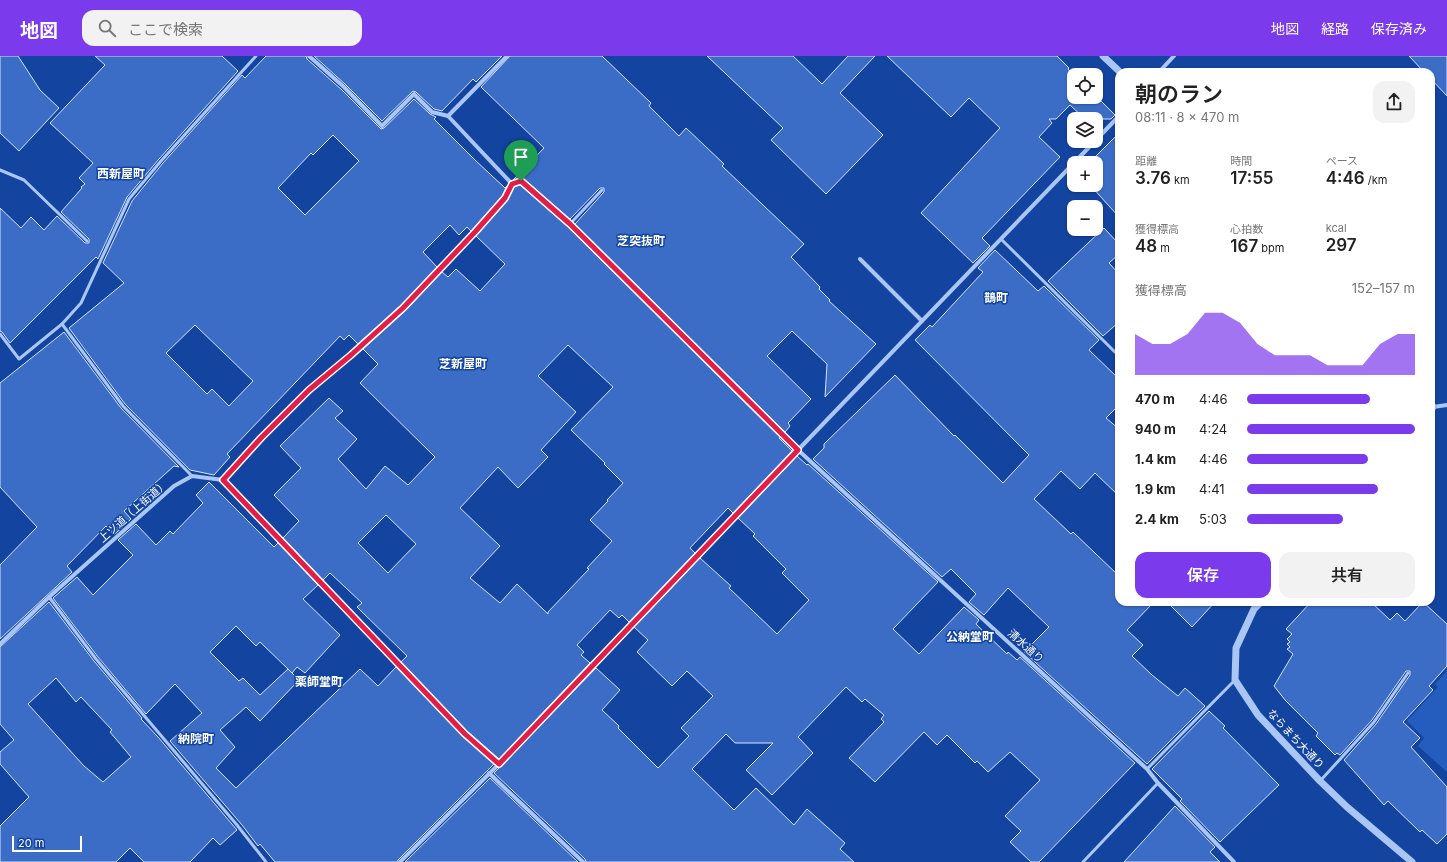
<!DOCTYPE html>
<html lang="ja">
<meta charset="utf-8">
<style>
:root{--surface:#fff;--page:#f2f2f2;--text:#222;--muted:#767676;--accent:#7c3aed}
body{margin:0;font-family:Inter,"Noto Sans JP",sans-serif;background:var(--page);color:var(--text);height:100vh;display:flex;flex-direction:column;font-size:15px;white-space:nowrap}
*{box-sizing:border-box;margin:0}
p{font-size:13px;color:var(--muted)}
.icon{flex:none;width:22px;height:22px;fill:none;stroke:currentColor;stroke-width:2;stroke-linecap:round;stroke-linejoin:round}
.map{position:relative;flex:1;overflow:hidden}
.details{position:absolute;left:1115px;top:12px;width:320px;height:538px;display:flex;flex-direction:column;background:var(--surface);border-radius:12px;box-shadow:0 1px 3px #0004}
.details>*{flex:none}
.buttons{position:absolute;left:1067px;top:12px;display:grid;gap:8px}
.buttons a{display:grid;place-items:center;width:36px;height:36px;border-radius:8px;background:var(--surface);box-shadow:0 1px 3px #0004;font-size:20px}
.scale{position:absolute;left:12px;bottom:10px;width:70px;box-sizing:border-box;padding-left:4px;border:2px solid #fff;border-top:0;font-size:11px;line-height:14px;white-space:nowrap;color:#fff;-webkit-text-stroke:3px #1244a0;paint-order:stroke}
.pin{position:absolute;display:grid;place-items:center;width:34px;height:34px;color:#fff;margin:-41px -17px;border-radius:50% 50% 50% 0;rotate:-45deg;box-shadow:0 0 4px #0007}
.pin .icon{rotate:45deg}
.round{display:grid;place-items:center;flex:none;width:42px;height:42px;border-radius:12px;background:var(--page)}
.overview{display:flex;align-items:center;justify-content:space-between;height:68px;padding:0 20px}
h1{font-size:22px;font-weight:600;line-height:30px}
.stats{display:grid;grid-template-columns:repeat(3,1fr);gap:6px;height:68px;padding:4px 20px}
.stats div{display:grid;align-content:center}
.stats b{font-size:17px;font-weight:600}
.stats small{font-size:11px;font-weight:400}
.stats p{font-size:11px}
.chart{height:112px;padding:8px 20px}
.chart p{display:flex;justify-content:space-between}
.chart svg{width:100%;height:72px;margin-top:4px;fill:var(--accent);opacity:.7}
.primary-button{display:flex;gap:8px;margin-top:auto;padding:8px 20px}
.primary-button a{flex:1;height:46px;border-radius:12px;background:var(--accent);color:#fff;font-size:16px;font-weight:600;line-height:46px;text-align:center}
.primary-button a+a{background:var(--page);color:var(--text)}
ul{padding:0 20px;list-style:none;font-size:13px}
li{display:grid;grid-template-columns:64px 48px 1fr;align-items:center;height:30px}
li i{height:10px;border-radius:5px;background:var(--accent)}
header{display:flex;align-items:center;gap:24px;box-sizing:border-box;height:56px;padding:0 20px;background:var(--accent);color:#fff}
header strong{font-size:19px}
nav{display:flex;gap:22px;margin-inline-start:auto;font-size:14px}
.search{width:280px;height:36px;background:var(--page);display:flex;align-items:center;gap:10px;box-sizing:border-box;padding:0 14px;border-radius:12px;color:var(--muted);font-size:15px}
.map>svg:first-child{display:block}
.green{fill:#255dbe}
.building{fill:#3b6dc7;stroke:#d3e3fe;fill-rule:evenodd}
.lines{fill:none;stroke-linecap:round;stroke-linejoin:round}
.service{stroke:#aac6f5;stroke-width:3}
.minor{stroke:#aac6f5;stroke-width:4}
.tertiary{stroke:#aac6f5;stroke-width:7}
.route-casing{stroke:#fff;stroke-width:8}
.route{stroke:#e11d48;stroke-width:5}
.labels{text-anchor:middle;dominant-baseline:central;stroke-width:3;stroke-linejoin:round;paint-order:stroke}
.street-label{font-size:11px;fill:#fff;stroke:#1244a0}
.neighbourhood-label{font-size:12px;font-weight:bold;fill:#fff;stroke:#1244a0}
</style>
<header>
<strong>地図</strong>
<div class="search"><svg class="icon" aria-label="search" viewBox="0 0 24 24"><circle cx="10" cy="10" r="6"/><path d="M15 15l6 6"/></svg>ここで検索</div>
<nav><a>地図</a><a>経路</a><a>保存済み</a></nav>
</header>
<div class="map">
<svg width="1447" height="806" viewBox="0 0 1447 806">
<rect width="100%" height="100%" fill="#1244a0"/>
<!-- green -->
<polygon class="green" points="1447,615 1447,716 1418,690 1424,682 1407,665 1438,631 1435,628"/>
<!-- building -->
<g class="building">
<polygon points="0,0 18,0 40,34 59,52 19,95 0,77"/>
<polygon points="95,0 222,0 238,15 159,103 127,141 98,203 96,201 10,287 2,276 0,275 0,152 21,172 31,161 44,174 57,160 85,187 89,187 89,183 61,156 82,132 81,131 85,128 79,122 93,107 50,67 105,9"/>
<path d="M266 0H306L307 3 342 34 381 73 384 72 414 43 430 58 436 61 434 63 475 104 505 132 507 130 502 140 471 175 467 171 459 179 450 169 423 196 437 211 401 249 358 288 349 279 344 284 340 280 227 398 230 401 214 419 190 414 125 348 69 272 124 227 103 207 132 145 163 107 242 19 245 22ZM333 79 359 105 305 159 278 132 311 97 313 99ZM195 269 253 325 229 350 212 333 207 338 166 297Z"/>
<polygon points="314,0 502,0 476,26 473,23 442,55 434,53 416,36 413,35 382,65 346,29"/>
<polygon points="510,0 602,0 651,47 649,50 679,80 686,72 724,108 722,110 804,188 791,201 820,231 819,233 830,244 829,245 876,288 825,341 827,308 792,275 767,300 811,343 788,367 790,370 785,376 575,168 604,136 604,132 600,132 570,163 523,122 520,122 513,124 544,92 481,31"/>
<polygon points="707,0 793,0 822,28 848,0 875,0 840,37 883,79 826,138 771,84 783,72"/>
<polygon points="887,0 1057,0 1069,12 1068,13 1074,19 1074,41 1096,40 1115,59 1111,63 1085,63 1070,49 1056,63 1049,63 1052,67 1039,81 1060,101 982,182 990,190 973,207 921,157 1000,72 969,42 951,61"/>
<polygon points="1409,0 1447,0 1447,40 1431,23 1431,16 1424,16"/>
<polygon points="1119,77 1119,161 1090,129 1096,129 1096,107 1089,107"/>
<path d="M520 129 568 171 780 381 779 382 792 395 733 457 728 452 708 473 690 492 695 497 629 566 622 559 619 562 610 554 577 589 584 596 581 599 590 607 499 703 467 675 401 606 407 600 357 551 362 547 330 517 323 524 283 482 299 465 274 439 301 412 280 390 329 342 343 355 335 362 357 383 338 403 366 433 385 410 408 429 435 401 360 327 378 308 363 293 405 255 442 216 448 221 456 213 480 235 505 208 476 180 508 144 514 131ZM568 289 613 331 571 374 605 407 604 408 623 427 607 444 608 445 590 464 612 485 587 512 589 513 548 556V558L517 528 500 547 470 522 500 490 460 452 498 411 518 432 548 401 541 394 576 356 538 320ZM386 459 416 488 388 517 358 487Z"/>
<polygon points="1104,172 1119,188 1119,198 1109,207 1119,218 1119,266 1103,280 1048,225"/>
<polygon points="995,194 1038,235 1044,230 1099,284 1089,294 1119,323 1119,349 1106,362 1119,373 1119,440 1095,417 1080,433 1061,415 1034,443 1071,478 1073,476 1119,520 1119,546 1154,546 1127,574 1143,589 1132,600 1152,619 1178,640 1185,632 1205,650 1147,708 1024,596 1049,571 1008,532 984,559 969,546 976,538 951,513 942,521 813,403 824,392 824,388 895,319 954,380 955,379 1003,427 1029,399 915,284 930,269 932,271 983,216 978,212"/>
<polygon points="64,276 121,352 179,411 174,410 124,455 131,463 114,479 106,470 67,510 72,516 0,583 0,509 37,471 0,431 0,327"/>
<polygon points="797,400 807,409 808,408 938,526 893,573 919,598 964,551 979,564 976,568 1007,598 1008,596 1017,604 1020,601 1135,707 1039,806 1031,806 1010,786 1021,775 1005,760 1040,724 1010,696 988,716 977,705 975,707 947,679 937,689 924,676 875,726 849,702 884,666 881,663 884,659 865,643 862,646 846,631 798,681 813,697 772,739 746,714 773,687 735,687 726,678 692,713 734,754 756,732 794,769 807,753 845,787 840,793 854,806 586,806 585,803 494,717 596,612 620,634 602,654 619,670 618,672 658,712 689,680 681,672 713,640 687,615 672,630 637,596 648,584 634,571 700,502 731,530 729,532 777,578 809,544 782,517 786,513 753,480 755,478 738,462"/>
<path d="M209 426 274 491 278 487 318 529 303 543 340 579 305 617 297 611 292 617 288 613 299 624 260 665 246 651 220 674 235 691 216 712 236 732 360 613 378 630 396 611 463 680 494 708 398 804 397 806H275L260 788 258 790 242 769 170 685 202 657 175 628 146 658 98 601 53 542 77 521 93 539 133 499 118 484 136 468 156 489 170 475 173 478 203 447 196 439ZM236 570 256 590 260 586 288 613 260 639 243 622 239 625 210 596Z"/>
<path d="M49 546 94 605 142 662 141 663 158 681 237 774 220 789 213 782 190 806H144L130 792 116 806H0V770L29 741 0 708V696L14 684 0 668V591ZM56 622 76 646 81 641 112 674 110 676 131 701 103 726 84 710 28 648Z"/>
<polygon points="1167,546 1215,546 1192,571"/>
<polygon points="1311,546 1371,546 1390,564 1397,557 1405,565 1423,546 1447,568 1447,610 1429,630 1433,634 1403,666 1420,682 1411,691 1447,731 1447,778 1437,788 1422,774 1420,776 1388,745 1384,749 1344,704 1376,668 1410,619 1410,615 1406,615 1372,664 1340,699 1337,697 1335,699 1316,680 1318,677 1285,644 1274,630 1293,598 1287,593 1290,591 1287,588 1290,586 1287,583 1292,578 1286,573"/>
<polygon points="1209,655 1225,670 1223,672 1279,729 1220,786 1180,745 1182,743 1152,713"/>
<polygon points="490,722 578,806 405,806"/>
<polygon points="1175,750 1215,791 1210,796 1220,806 1124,806"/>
</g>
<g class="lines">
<!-- service -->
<g class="service">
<polyline points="0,114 24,124 87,185"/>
<polyline points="570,168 602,134"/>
<polyline points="1001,183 1119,300"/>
<polyline points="62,268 123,350 192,420"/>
<polyline points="0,278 19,303 62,268 81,247 129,143 161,105 256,0"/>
<polyline points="49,541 96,603 237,769 266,806"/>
<polyline points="1147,713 1235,624"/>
<polyline points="1321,724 1374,666 1408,617"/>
<polyline points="1083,806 1158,727"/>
</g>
<!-- minor -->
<g class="minor">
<polyline points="309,0 344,31 382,70 414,38 432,56 448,60"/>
<polyline points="1159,16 1174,0"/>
<polyline points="1096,84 1119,60"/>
<polyline points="512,128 521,125 570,168 798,394 1147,713 1158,727 1234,806"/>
<polyline points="860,203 922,265"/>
<polyline points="1433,351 1447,349"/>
<polyline points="223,424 465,678 499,708 798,394 1095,85"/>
<polyline points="223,424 261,382 309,334 351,299 403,252 475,176 505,142 512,128 448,60 507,0"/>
<polyline points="0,588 49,541 174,430 192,420 223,424"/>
<polyline points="489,717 583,806"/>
<polyline points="400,806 499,708"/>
</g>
<!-- tertiary -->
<g class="tertiary">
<polyline points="1103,0 1120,16"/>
<polyline points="1431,348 1433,351 1431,354"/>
<polyline points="1261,546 1254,553 1236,592 1235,624 1258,659 1320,725 1347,751 1412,806"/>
</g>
</g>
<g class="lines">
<!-- route casing -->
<g class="route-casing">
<polygon id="route" points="521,125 570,168 798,394 499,708 465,678 223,424 261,382 309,334 351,299 403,252 475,176 505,142 512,128"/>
</g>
<!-- route -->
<use href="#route" class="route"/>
</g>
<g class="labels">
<!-- street labels -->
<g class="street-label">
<text transform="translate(133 455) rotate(-41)">上ツ道（上街道）</text>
<text transform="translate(1026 590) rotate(42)">清水通り</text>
<text transform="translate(1296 683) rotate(47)">ならまち大通り</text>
</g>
<!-- neighbourhood labels -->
<g class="neighbourhood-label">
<text x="121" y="117">西新屋町</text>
<text x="641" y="184">芝突抜町</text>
<text x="996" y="241">鵲町</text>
<text x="463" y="307">芝新屋町</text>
<text x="970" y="580">公納堂町</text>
<text x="319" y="625">薬師堂町</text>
<text x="196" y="682">納院町</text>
</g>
</g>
</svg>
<div class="buttons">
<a><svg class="icon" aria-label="locate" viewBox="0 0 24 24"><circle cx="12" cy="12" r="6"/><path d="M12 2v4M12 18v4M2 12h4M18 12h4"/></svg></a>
<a><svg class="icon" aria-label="layers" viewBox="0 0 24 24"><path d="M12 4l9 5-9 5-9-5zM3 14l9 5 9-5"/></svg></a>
<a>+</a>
<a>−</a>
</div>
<div class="scale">20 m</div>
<div class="pin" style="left:521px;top:125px;background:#1e9e55"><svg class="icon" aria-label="arrive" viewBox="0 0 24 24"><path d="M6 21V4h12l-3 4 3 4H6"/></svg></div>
<section class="details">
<div class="overview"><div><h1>朝のラン</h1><p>08:11 · 8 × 470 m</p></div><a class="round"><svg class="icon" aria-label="share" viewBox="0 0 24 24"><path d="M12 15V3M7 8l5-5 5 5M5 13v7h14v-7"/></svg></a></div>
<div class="stats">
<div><p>距離</p><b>3.76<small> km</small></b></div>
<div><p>時間</p><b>17:55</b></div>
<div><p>ペース</p><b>4:46<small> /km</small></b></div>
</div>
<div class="stats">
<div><p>獲得標高</p><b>48<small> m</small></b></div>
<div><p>心拍数</p><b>167<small> bpm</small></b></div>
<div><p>kcal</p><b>297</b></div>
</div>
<div class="chart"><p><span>獲得標高</span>152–157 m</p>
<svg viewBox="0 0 160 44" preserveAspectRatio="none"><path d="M0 44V19L10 25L20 25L30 19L40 6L50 6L60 12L70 25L80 32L90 32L100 32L110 38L120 38L130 38L140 25L150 19L160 19V44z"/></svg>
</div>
<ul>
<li><b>470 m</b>4:46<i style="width:73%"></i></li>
<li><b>940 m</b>4:24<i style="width:100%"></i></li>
<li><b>1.4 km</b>4:46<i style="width:72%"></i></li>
<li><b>1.9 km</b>4:41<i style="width:78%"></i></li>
<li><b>2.4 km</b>5:03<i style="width:57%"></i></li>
</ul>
<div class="primary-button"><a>保存</a><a>共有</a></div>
</section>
</div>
